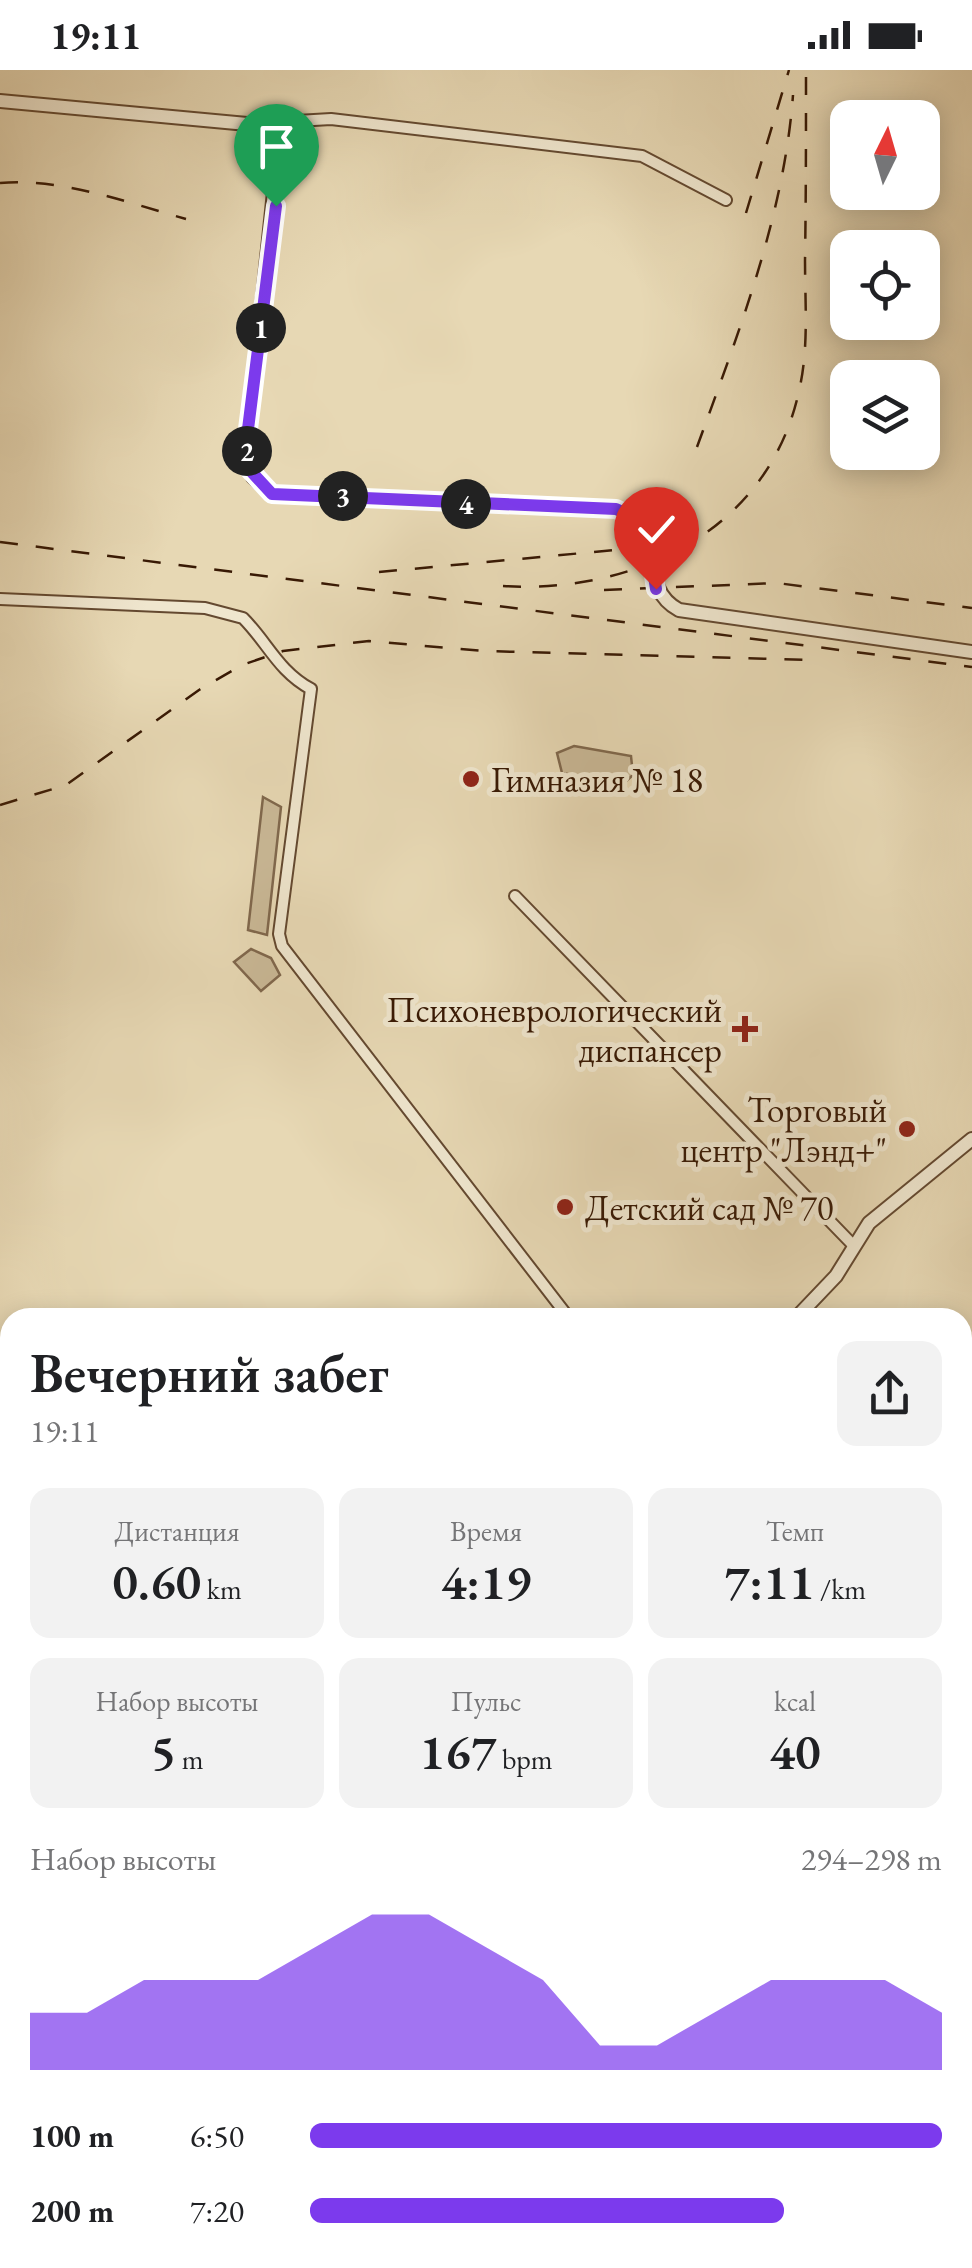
<!DOCTYPE html>
<html lang="ru">
<meta charset="utf-8">
<style>
:root{--surface:#fff;--page:#f2f2f2;--text:#202124;--muted:#757577;--accent:#7c3aed}
body{margin:0;font-family:"EB Garamond",serif;background:var(--page);color:var(--text);height:100vh;display:flex;flex-direction:column;font-size:38px;white-space:nowrap}
*{box-sizing:border-box;margin:0}
p{font-size:32px;color:var(--muted)}
.icon{flex:none;width:55px;height:55px;fill:none;stroke:currentColor;stroke-width:2;stroke-linecap:round;stroke-linejoin:round}
.map{position:relative;flex:1;overflow:hidden}
.side{position:absolute;left:0px;top:1238px;width:972px;height:962px;display:flex;flex-direction:column;background:var(--surface);border-radius:30px 30px 0 0;box-shadow:0 5px 25px #0003}
.side>*{flex:none}
.needle{width:65px;rotate:5deg}
.fabs{position:absolute;left:830px;top:30px;display:grid;gap:20px}
.fabs a{display:grid;place-items:center;width:110px;height:110px;border-radius:20px;background:var(--surface);box-shadow:0 5px 25px #0003;font-size:50px}
.pin{position:absolute;display:grid;place-items:center;width:85px;height:85px;color:#fff;margin:-102px -42px;border-radius:50% 50% 50% 0;rotate:-45deg;box-shadow:0 0 10px #0007}
.pin .icon{rotate:45deg}
.km{position:absolute;width:50px;height:50px;margin:-25px;border-radius:50%;background:#222;color:#fff;font-size:28px;line-height:50px;text-align:center}
.round{display:grid;place-items:center;flex:none;width:105px;height:105px;border-radius:20px;background:var(--page)}
.headline{display:flex;align-items:center;justify-content:space-between;height:170px;padding:0 30px}
h1{font-size:55px;font-weight:600;line-height:75px}
.metrics{display:grid;grid-template-columns:repeat(3,1fr);gap:15px;height:170px;padding:10px 30px}
.metrics div{display:grid;align-content:center;border-radius:20px;background:var(--page);text-align:center}
.metrics b{font-size:50px;font-weight:600}
.metrics small{font-size:28px;font-weight:400}
.metrics p{font-size:28px}
.chart{height:280px;padding:20px 30px}
.chart p{display:flex;justify-content:space-between}
.chart svg{width:100%;height:180px;margin-top:10px;fill:var(--accent);opacity:.7}
ul{padding:0 30px;list-style:none;font-size:32px}
li{display:grid;grid-template-columns:160px 120px 1fr;align-items:center;height:75px}
li i{height:25px;border-radius:12px;background:var(--accent)}
.status{display:flex;justify-content:space-between;align-items:center;height:70px;padding:0 50px;background:var(--surface);direction:ltr}
.status svg{height:28px;fill:currentColor}
.map>svg:first-child{display:block}
.green{fill:#c9b896;stroke:#80684d;stroke-width:2.5}
.lines{fill:none;stroke-linecap:round;stroke-linejoin:round}
.minor-casing{stroke:#644930;stroke-width:14}
.tertiary-casing{stroke:#644930;stroke-width:16}
.primary-casing{stroke:#381904;stroke-width:19}
.minor{stroke:#efe6ce;stroke-width:10}
.tertiary{stroke:#efe6ce;stroke-width:12}
.primary{stroke:#e7d8b4;stroke-width:15}
.rail{stroke:#381904;stroke-width:2.5;stroke-dasharray:18 18;stroke-linecap:butt}
.route-casing{stroke:#fff;stroke-width:20}
.route{stroke:#7c3aed;stroke-width:12}
.poi-dot{fill:#8f2418;stroke:#efe6ce;stroke-width:4}
.labels{text-anchor:middle;dominant-baseline:central;stroke-width:10;stroke-linejoin:round;paint-order:stroke}
.poi-label{font-size:35px;fill:#381904;stroke:#efe6ce;text-anchor:start}
</style>
<div class="status"><b>19:11</b><svg viewBox="0 0 49 12"><path d="M0 12V9h3v3zM5 12V6h3v6zM10 12V3h3v9zM15 12V0h3v12zM26 1h20v11H26zM47 4h2v5h-2z"/></svg></div>
<div class="map">
<svg width="972" height="2198" viewBox="0 0 972 2198">
<rect width="100%" height="100%" fill="#e7d8b4"/>
<filter id="stains"><feTurbulence type="fractalNoise" baseFrequency=".002" numOctaves="4"/><feColorMatrix values="0 0 0 0 .2 0 0 0 0 .09 0 0 0 0 .02 0 0 0 .5 -.17"/></filter>
<radialGradient id="worn" r=".72"><stop offset=".6" stop-color="#630" stop-opacity="0"/><stop offset="1" stop-color="#630" stop-opacity=".3"/></radialGradient>
<!-- green -->
<g class="green">
<polygon points="574,676 631,686 633,705 623,714 562,703 557,683"/>
<polygon points="263,727 281,737 267,865 248,860"/>
<polygon points="251,879 271,888 280,905 261,921 234,892"/>
</g>
<g class="lines">
<!-- minor casing -->
<g class="minor-casing">
<g id="minor">
<polyline points="247,54 331,49 642,86 726,130"/>
<path d="M0 529 205 538 243 548C268 573 278 601 311 619L279 864 282 876 569 1248"/>
<polyline points="515,826 853,1175"/>
<polyline points="962,2109 972,2110"/>
<polyline points="189,2190 197,2198"/>
<polyline points="404,2190 414,2198"/>
<polyline points="459,2198 467,2190"/>
<polyline points="883,2198 884,2190"/>
</g>
</g>
<!-- tertiary casing -->
<g class="tertiary-casing">
<g id="tertiary">
<path d="M0 31 247 54 272 70 278 84 246 387 253 407 272 424 616 439C675 461 632 514 679 540L972 582"/>
<polyline points="796,1248 836,1206 869,1153 972,1069"/>
<polyline points="0,2017 10,2016"/>
<polyline points="0,2139 10,2136"/>
<polyline points="663,2190 666,2198"/>
</g>
</g>
<!-- primary casing -->
<g class="primary-casing">
<g id="primary">
<polyline points="962,1958 972,1958"/>
<polyline points="962,1971 972,1970"/>
<polyline points="0,2051 10,2049"/>
<polyline points="0,2070 10,2069"/>
</g>
</g>
<!-- minor -->
<use href="#minor" class="minor"/>
<!-- tertiary -->
<use href="#tertiary" class="tertiary"/>
<!-- primary -->
<use href="#primary" class="primary"/>
<!-- rail -->
<g class="rail">
<path d="M0 113C63 108 125 132 186 149"/>
<polyline points="746,143 789,0"/>
<path d="M697 377C738 264 784 147 793 25"/>
<polyline points="0,472 972,597"/>
<polyline points="379,502 615,480"/>
<path d="M503 516C636 524 769 460 799 321 809 278 805 234 805 191 806 127 806 64 806 0"/>
<polyline points="604,520 777,513 972,538"/>
<polyline points="0,735 66,715 199,620 242,595 283,581 369,571 483,581 810,590"/>
<polyline points="0,1315 10,1316"/>
</g>
</g>
<g class="lines">
<!-- route casing -->
<g class="route-casing">
<path id="route" d="M276 136 247 367 248 398 272 424 616 439C654 454 650 483 656 519"/>
</g>
<!-- route -->
<use href="#route" class="route"/>
</g>
<!-- markers -->
<g class="poi-dot">
<circle cx="471" cy="709" r="10"/>
<path d="M740 944h10v10h10v10h-10v10h-10v-10h-10v-10h10z"/>
<circle cx="907" cy="1059" r="10"/>
<circle cx="565" cy="1137" r="10"/>
</g>
<g class="labels">
<!-- poi labels -->
<g class="poi-label">
<text x="491" y="709">Гимназия № 18</text>
<text x="722" y="939" text-anchor="end">Психоневрологический<tspan x="722" dy="40">диспансер</tspan></text>
<text x="887" y="1039" text-anchor="end">Торговый<tspan x="887" dy="40">центр "Лэнд+"</tspan></text>
<text x="585" y="1137">Детский сад № 70</text>
</g>
</g>
<rect width="100%" height="100%" filter="url(#stains)"/>
<rect width="100%" height="100%" fill="url(#worn)"/>
</svg>
<div class="fabs">
<a><svg class="needle" viewBox="-14 -14 28 28"><path d="M0-13l5 13h-10z" fill="#e53935"/><path d="M0 13l5-13h-10z" fill="#757577"/></svg></a>
<a><svg class="icon" aria-label="locate" viewBox="0 0 24 24"><circle cx="12" cy="12" r="6"/><path d="M12 2v4M12 18v4M2 12h4M18 12h4"/></svg></a>
<a><svg class="icon" aria-label="layers" viewBox="0 0 24 24"><path d="M12 4l9 5-9 5-9-5zM3 14l9 5 9-5"/></svg></a>
</div>
<div class="pin" style="left:276px;top:136px;background:#1e9e55"><svg class="icon" aria-label="arrive" viewBox="0 0 24 24"><path d="M6 21V4h12l-3 4 3 4H6"/></svg></div>
<div class="pin" style="left:656px;top:519px;background:#d93025"><svg class="icon" aria-label="check" viewBox="0 0 24 24"><path d="M5 12l5 5 9-10"/></svg></div>
<b class="km" style="left:261px;top:258px">1</b>
<b class="km" style="left:247px;top:381px">2</b>
<b class="km" style="left:343px;top:426px">3</b>
<b class="km" style="left:466px;top:434px">4</b>
<section class="side">
<div class="headline"><div><h1>Вечерний забег</h1><p>19:11</p></div><a class="round"><svg class="icon" aria-label="share" viewBox="0 0 24 24"><path d="M12 15V3M7 8l5-5 5 5M5 13v7h14v-7"/></svg></a></div>
<div class="metrics">
<div><p>Дистанция</p><b>0.60<small> km</small></b></div>
<div><p>Время</p><b>4:19</b></div>
<div><p>Темп</p><b>7:11<small> /km</small></b></div>
</div>
<div class="metrics">
<div><p>Набор высоты</p><b>5<small> m</small></b></div>
<div><p>Пульс</p><b>167<small> bpm</small></b></div>
<div><p>kcal</p><b>40</b></div>
</div>
<div class="chart"><p><span>Набор высоты</span>294–298 m</p>
<svg viewBox="0 0 160 44" preserveAspectRatio="none"><path d="M0 44V30L10 30L20 22L30 22L40 22L50 14L60 6L70 6L80 14L90 22L100 38L110 38L120 30L130 22L140 22L150 22L160 30V44z"/></svg>
</div>
<ul>
<li><b>100 m</b>6:50<i style="width:100%"></i></li>
<li><b>200 m</b>7:20<i style="width:75%"></i></li>
</ul>
</section>
</div>
